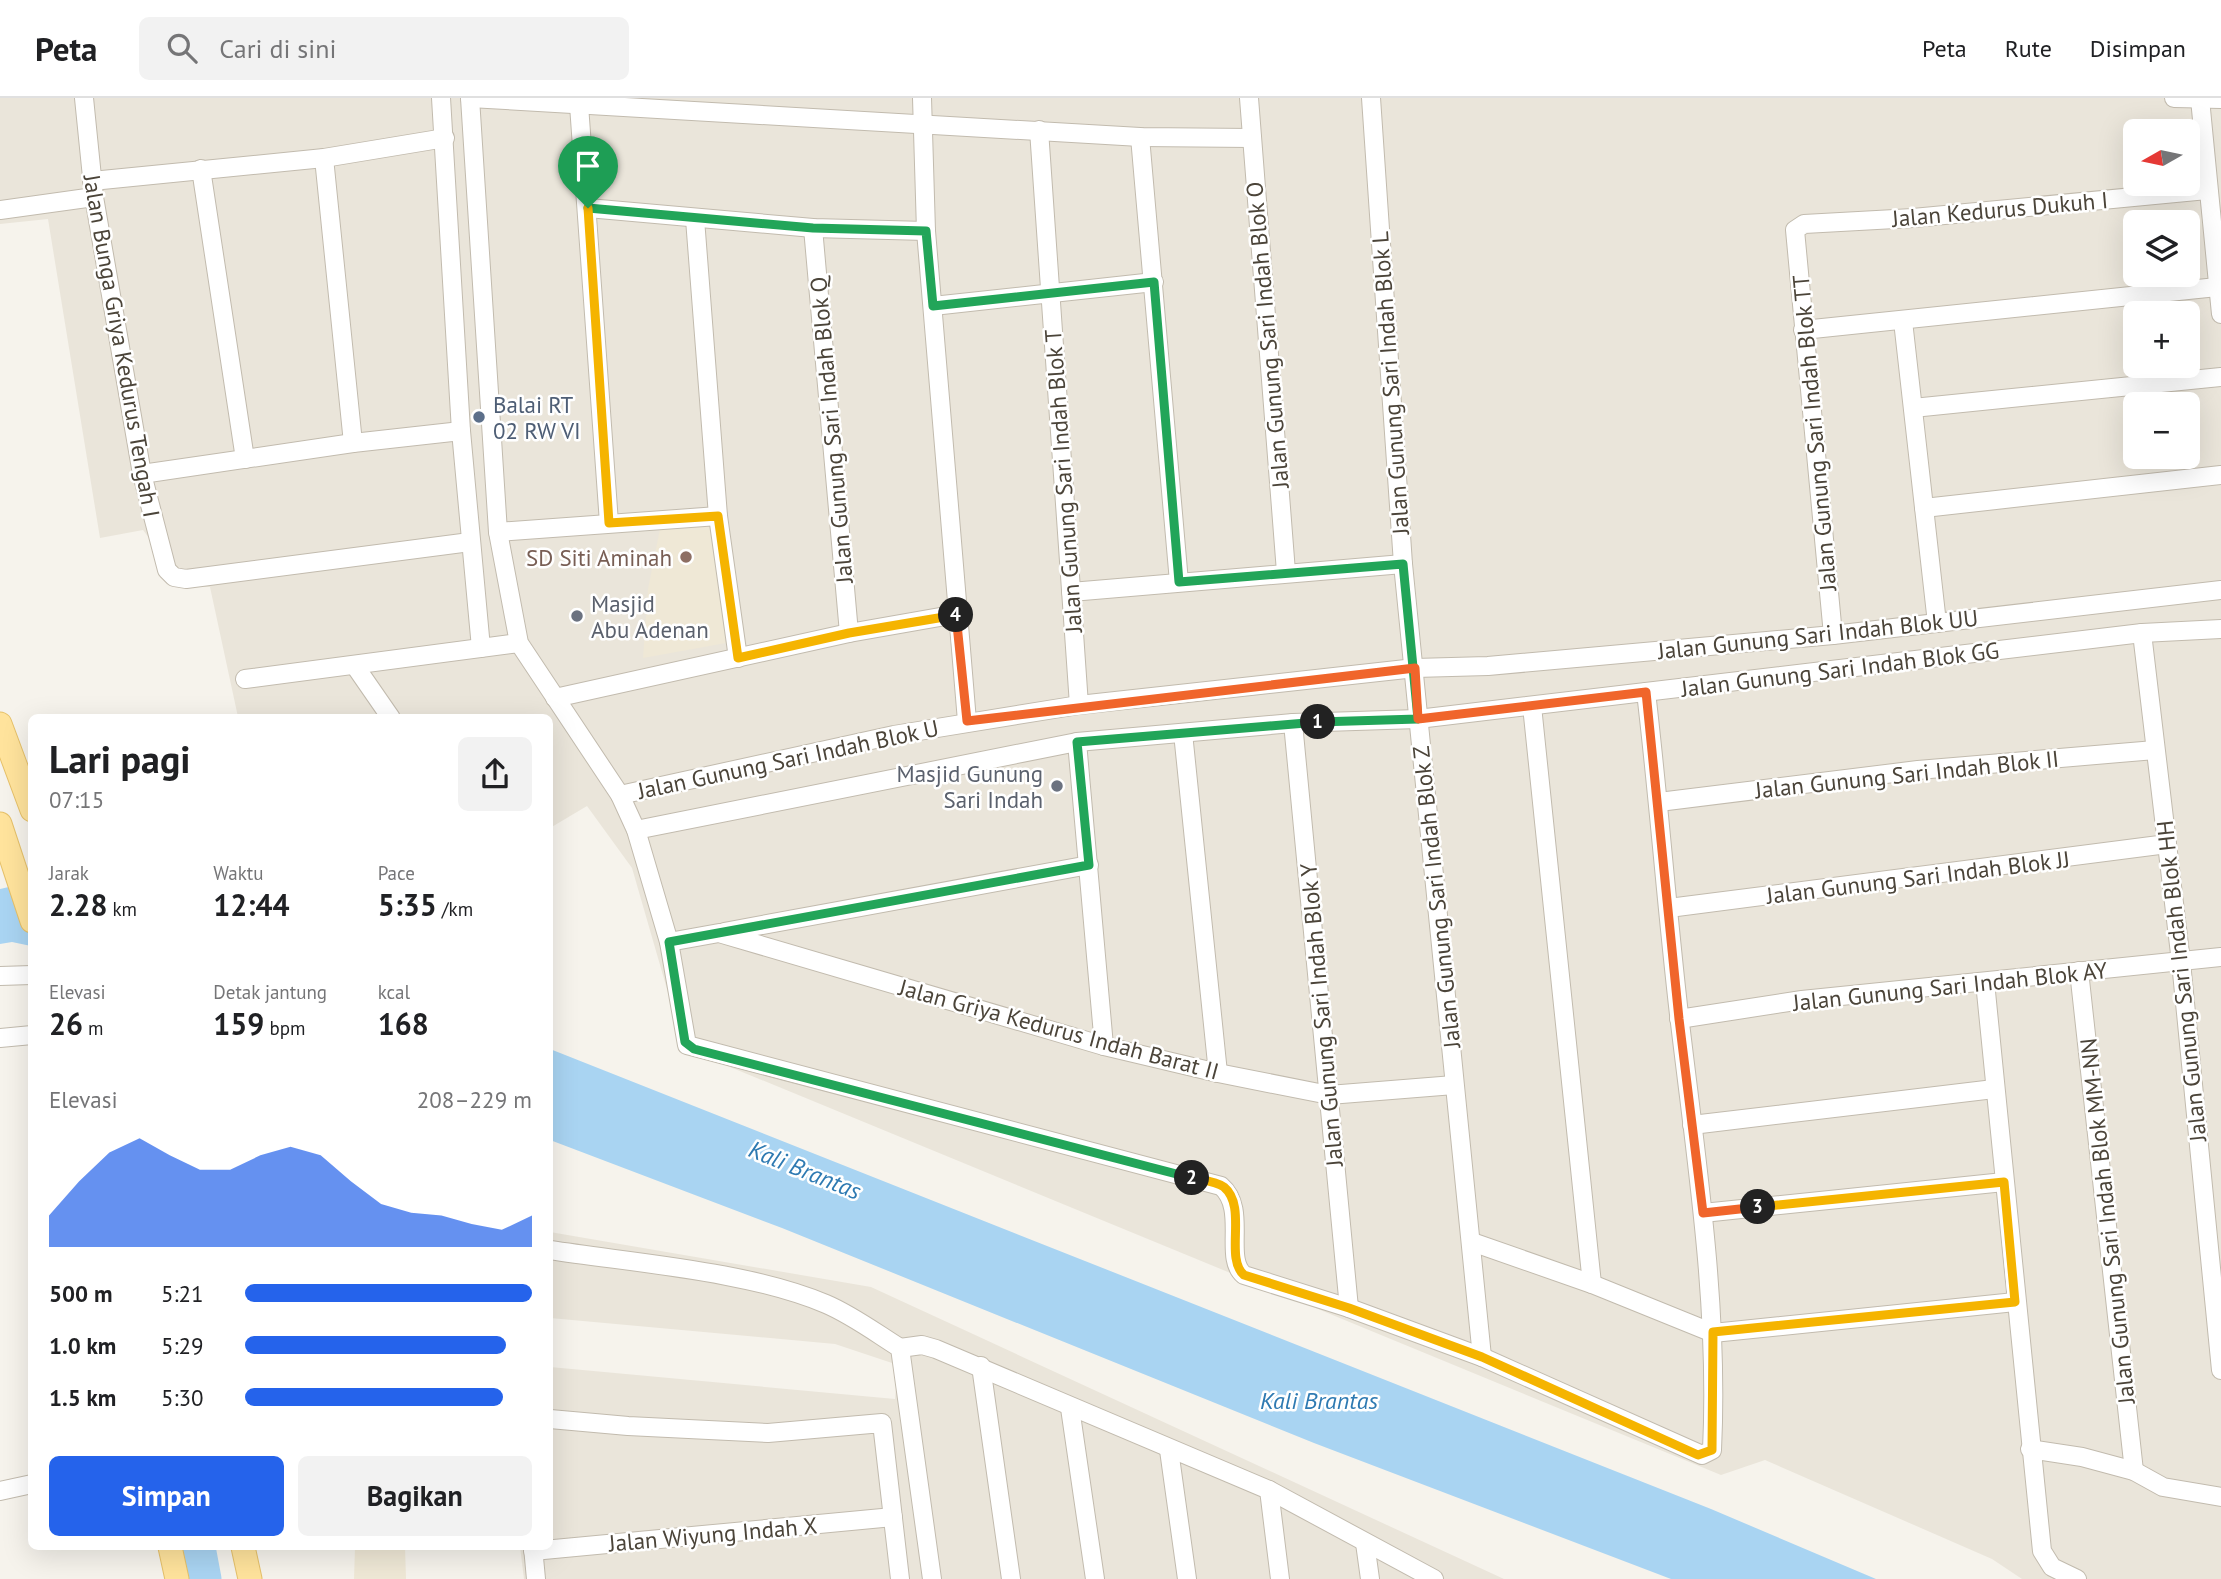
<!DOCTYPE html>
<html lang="id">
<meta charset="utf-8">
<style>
:root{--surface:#fff;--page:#f2f2f2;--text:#202124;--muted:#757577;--line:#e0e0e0;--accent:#2563eb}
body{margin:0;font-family:"PT Sans",sans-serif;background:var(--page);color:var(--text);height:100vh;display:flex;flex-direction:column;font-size:26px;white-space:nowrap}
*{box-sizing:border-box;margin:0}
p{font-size:23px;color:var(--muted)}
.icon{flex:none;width:38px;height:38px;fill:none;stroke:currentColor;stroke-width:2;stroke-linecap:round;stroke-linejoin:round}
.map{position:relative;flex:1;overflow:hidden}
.side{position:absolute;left:28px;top:616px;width:525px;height:836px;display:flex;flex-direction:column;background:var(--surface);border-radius:10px;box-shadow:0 7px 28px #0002}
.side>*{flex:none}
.needle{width:46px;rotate:261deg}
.controls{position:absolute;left:2123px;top:21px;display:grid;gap:14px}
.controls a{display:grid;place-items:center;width:77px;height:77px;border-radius:10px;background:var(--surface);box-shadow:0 7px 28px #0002;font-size:35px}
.pin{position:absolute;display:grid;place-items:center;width:60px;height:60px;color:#fff;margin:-72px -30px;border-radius:50% 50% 50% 0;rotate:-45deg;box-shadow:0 0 7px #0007}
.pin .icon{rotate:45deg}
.km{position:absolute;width:35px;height:35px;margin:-18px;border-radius:50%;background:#222;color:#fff;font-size:19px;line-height:35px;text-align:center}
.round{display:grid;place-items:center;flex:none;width:74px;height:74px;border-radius:10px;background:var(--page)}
.overview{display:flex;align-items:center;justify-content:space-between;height:119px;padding:0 21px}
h1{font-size:38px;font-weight:800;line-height:52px}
.stats{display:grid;grid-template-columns:repeat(3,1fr);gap:10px;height:119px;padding:7px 21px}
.stats div{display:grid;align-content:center}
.stats b{font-size:30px;font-weight:800}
.stats small{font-size:19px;font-weight:400}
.stats p{font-size:19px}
.chart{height:196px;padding:14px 21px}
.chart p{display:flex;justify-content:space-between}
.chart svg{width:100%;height:126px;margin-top:7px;fill:var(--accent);opacity:.7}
.button{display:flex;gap:14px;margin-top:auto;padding:14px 21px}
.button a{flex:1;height:80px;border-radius:10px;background:var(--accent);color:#fff;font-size:28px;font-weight:800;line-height:80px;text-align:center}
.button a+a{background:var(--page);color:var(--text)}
ul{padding:0 21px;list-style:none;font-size:23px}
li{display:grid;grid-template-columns:112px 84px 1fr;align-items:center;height:52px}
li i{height:18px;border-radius:9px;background:var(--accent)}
header{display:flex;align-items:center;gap:42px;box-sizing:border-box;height:98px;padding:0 35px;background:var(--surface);border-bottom:2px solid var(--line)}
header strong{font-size:33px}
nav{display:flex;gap:38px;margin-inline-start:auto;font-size:24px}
.search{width:490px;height:63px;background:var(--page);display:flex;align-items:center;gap:18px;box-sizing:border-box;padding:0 24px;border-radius:10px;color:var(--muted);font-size:26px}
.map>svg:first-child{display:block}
.residential{fill:#eae5da;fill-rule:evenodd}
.education{fill:#efe8d6}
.water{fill:#a9d4f2}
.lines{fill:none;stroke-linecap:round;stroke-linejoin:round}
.river{stroke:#a9d4f2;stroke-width:33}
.minor-casing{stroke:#c2bbae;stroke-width:20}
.major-casing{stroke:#e6c16a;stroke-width:25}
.minor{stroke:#fff;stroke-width:18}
.major{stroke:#ffe39c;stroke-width:23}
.split-1-casing{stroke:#fff;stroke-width:14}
.split-2-casing{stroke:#fff;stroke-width:14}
.split-3-casing{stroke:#fff;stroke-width:14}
.split-4-casing{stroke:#fff;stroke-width:14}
.split-5-casing{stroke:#fff;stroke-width:14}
.split-1{stroke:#22a559;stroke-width:9}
.split-2{stroke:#22a559;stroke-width:9}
.split-3{stroke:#f5b400;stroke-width:9}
.split-4{stroke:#f0652b;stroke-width:9}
.split-5{stroke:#f5b400;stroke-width:9}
.service-dot{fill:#5c6f8a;stroke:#fff;stroke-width:2.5}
.education-dot{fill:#8d6e63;stroke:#fff;stroke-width:2.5}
.worship-dot{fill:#6b7280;stroke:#fff;stroke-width:2.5}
.labels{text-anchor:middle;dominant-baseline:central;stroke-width:5;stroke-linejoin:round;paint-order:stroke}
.street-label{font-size:23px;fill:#4b4439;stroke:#fff}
.service-label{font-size:23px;fill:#4e5e75;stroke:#fff;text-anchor:start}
.education-label{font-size:23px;fill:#785e54;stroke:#fff;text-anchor:end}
.worship-label{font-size:23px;fill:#5b616d;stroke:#fff;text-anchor:start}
.water-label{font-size:24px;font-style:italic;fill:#2e7ab2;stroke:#fff}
</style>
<header>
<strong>Peta</strong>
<div class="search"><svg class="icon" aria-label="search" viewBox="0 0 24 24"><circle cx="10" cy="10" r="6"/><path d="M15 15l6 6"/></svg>Cari di sini</div>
<nav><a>Peta</a><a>Rute</a><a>Disimpan</a></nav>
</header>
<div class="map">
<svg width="2221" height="1481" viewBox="0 0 2221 1481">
<rect width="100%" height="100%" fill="#f6f3ec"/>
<!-- residential -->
<g class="residential">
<path d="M0 0H2221V1481H2022L1992 1461 1765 1362 1721 1377 684 950 632 770 587 708 550 730V620L238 619 210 489H186L143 432 100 440 48 121 0 126ZM2135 33H2188V86H2135ZM2135 124H2188V177H2135ZM2135 215H2188V268H2135ZM2135 306H2188V359H2135Z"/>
<polygon points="550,1134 871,1189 1504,1481 524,1481 520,1449 550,1449 550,1269 895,1301 898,1267 835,1246 550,1220"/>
</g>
<!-- education -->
<g class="education">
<polygon points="713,421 726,545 643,560 648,491 661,426"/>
<polygon points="355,1449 405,1449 406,1481 354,1481"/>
</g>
<!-- water -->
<g class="water">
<polygon points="31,784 31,848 12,844 0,846 0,791"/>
<polygon points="550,951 1711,1411 1876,1481 1671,1481 1314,1345 782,1130 550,1042"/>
</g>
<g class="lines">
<!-- river -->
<polyline class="river" points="199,1449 205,1481"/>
<!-- minor casing -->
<g class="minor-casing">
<g id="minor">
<polyline points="84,0 94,99 142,376 167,472 174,479 186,481 470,444"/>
<polyline points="441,0 461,333 481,550"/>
<path d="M470 0 498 434 519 545 620 697 636 732 669 844 687 947 1221 1088C1248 1111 1223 1160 1244 1177L1349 1210 1482 1259 1702 1357 1712 1352C1719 1209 1697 1068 1680 925 1667 815 1659 704 1646 594"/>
<polyline points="470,0 1140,39 1252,40"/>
<polyline points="922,0 926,133 967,623"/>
<polyline points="1249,0 1286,474"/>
<polyline points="1371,0 1403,466 1482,1259"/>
<polyline points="2174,0 2221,1"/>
<polyline points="2200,1 2221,216"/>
<polyline points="579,7 609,425"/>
<polyline points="1039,32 1079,607"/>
<polyline points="1140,39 1179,484"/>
<polyline points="324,60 353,345"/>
<polyline points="201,71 245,361"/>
<polyline points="92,83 324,60 445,40"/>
<polyline points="588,110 813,130 926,133"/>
<polyline points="0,112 94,99"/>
<polyline points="695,121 718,418 738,560"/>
<polyline points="813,130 849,535"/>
<polyline points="933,208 1154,184"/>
<polyline points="1903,223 1937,525"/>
<polyline points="1803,232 2217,189"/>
<polyline points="1913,310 2221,279"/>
<polyline points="142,376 353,345 461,333"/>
<polyline points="1924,410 2221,377"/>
<polyline points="498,434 718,418"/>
<polyline points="1071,494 1403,466"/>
<polyline points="2142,535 2181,864 2221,1272"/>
<polyline points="1833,537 1795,132 1804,126 1913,120 2207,92"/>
<polyline points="355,568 391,620"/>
<polyline points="245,581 519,545"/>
<polyline points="555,600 849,535 957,516"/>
<polyline points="1532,608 1592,1186"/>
<polyline points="1293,625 1349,1210"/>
<polyline points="1183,635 1218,975"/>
<polyline points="1077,644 1104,948"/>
<polyline points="620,697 894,637 1079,607 1415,570 1488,568 1833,537 2221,492"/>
<polyline points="1659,704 1918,672 2155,652"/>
<polyline points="636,732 1077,644 1293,625 1418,621 2142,535 2221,531"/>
<polyline points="1669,810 2167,746"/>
<polyline points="724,834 1089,767"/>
<polyline points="669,844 719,835 1104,948 1218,975 1329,997 1454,987"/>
<polyline points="2079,873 2134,1373"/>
<polyline points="0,878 32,877"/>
<polyline points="1985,884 2042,1453 2052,1469 2077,1481"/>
<polyline points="1679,921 1802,902 2221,859"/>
<polyline points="0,940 32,937"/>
<polyline points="1692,1027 1994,991"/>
<polyline points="1703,1115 2004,1084"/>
<polyline points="1472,1144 1592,1186 1713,1235 2015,1204"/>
<path d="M550 1152C634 1165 748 1173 826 1206 852 1217 876 1235 900 1250L932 1481"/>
<polyline points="900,1250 922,1247 936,1251 1269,1392 1280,1481"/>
<polyline points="981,1268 1011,1481"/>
<polyline points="1070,1310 1095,1481"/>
<polyline points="550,1321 628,1328 768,1335 882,1325 900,1481"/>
<polyline points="2030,1351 2082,1359 2134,1373 2163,1389 2221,1399"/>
<polyline points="1169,1352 1187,1481"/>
<polyline points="1269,1392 1434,1481"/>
<polyline points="0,1393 32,1386"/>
<polyline points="1365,1445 1370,1481"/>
<polyline points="533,1449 536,1481"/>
<polyline points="533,1453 893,1419"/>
</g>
</g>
<!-- major casing -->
<g class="major-casing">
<g id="major">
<polyline points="0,626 32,712"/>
<polyline points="0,726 32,823"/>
<polyline points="170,1449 177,1481"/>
<polyline points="243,1449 250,1481"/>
</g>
</g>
<!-- minor -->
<use href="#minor" class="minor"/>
<!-- major -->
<use href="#major" class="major"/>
</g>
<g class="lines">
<!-- split-1 casing -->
<g class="split-1-casing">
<polyline id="split-1" points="588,110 813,130 926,133 933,208 1154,184 1179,484 1403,466 1418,621 1318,624"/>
</g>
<!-- split-2 casing -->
<g class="split-2-casing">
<polyline id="split-2" points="1192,1080 694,951 685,944 669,844 1089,767 1077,644 1318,624"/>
</g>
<!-- split-3 casing -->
<g class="split-3-casing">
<path id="split-3" d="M1192 1080C1201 1082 1216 1083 1224 1089 1248 1109 1224 1160 1244 1177L1349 1210 1482 1259 1698 1357 1712 1352 1713 1234 2015 1204 2004 1084 1758 1109"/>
</g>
<!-- split-4 casing -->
<g class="split-4-casing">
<polyline id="split-4" points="956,517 967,623 1415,570 1418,621 1646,594 1679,921 1703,1115 1758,1109"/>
</g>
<!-- split-5 casing -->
<g class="split-5-casing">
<polyline id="split-5" points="588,110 609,425 718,418 738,560 849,535 956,517"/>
</g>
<!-- split-1 -->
<use href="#split-1" class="split-1"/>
<!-- split-2 -->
<use href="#split-2" class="split-2"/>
<!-- split-3 -->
<use href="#split-3" class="split-3"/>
<!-- split-4 -->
<use href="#split-4" class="split-4"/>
<!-- split-5 -->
<use href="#split-5" class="split-5"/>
</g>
<!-- markers -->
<circle class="service-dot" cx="479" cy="319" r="7"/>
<circle class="education-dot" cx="686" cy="459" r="7"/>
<g class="worship-dot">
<circle cx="577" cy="518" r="7"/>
<circle cx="1057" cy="688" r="7"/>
</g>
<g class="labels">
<!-- street labels -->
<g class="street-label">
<text transform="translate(2000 111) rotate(-5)">Jalan Kedurus Dukuh I</text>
<text transform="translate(1267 237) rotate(-95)">Jalan Gunung Sari Indah Blok O</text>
<text transform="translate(122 248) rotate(80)">Jalan Bunga Griya Kedurus Tengah I</text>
<text transform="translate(1390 285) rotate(-94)">Jalan Gunung Sari Indah Blok L</text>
<text transform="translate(831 332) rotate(-95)">Jalan Gunung Sari Indah Blok Q</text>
<text transform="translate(1814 335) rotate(-95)">Jalan Gunung Sari Indah Blok TT</text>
<text transform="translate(1063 383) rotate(-94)">Jalan Gunung Sari Indah Blok T</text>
<text transform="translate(1818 536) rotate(-6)">Jalan Gunung Sari Indah Blok UU</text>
<text transform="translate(1840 571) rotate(-7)">Jalan Gunung Sari Indah Blok GG</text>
<text transform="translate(788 661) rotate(-12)">Jalan Gunung Sari Indah Blok U</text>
<text transform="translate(1907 676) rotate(-6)">Jalan Gunung Sari Indah Blok II</text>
<text transform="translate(1918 779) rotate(-7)">Jalan Gunung Sari Indah Blok JJ</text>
<text transform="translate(1436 799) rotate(-96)">Jalan Gunung Sari Indah Blok Z</text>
<text transform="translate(2181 883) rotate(-96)">Jalan Gunung Sari Indah Blok HH</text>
<text transform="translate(1950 888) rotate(-6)">Jalan Gunung Sari Indah Blok AY</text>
<text transform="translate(1321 917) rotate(-95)">Jalan Gunung Sari Indah Blok Y</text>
<text transform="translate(1059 931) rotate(15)">Jalan Griya Kedurus Indah Barat II</text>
<text transform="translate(2107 1123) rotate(-96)">Jalan Gunung Sari Indah Blok MM-NN</text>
<text transform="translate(713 1436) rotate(-5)">Jalan Wiyung Indah X</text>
</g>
<!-- service labels -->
<g class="service-label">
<text x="493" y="306">Balai RT<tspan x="493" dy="26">02 RW VI</tspan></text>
</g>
<!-- education labels -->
<g class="education-label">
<text x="672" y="459">SD Siti Aminah</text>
</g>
<!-- worship labels -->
<g class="worship-label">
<text x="591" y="505">Masjid<tspan x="591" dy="26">Abu Adenan</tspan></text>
<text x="1043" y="675" text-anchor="end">Masjid Gunung<tspan x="1043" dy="26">Sari Indah</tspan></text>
</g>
<!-- water labels -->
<g class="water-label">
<text transform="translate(805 1072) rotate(22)">Kali Brantas</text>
<text x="1319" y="1302">Kali Brantas</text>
</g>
</g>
</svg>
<div class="controls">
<a><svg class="needle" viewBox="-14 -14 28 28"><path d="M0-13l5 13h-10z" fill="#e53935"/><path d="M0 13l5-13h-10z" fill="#757577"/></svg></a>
<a><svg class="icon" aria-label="layers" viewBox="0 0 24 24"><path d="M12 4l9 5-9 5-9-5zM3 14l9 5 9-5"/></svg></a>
<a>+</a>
<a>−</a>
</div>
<div class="pin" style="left:588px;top:110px;background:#1e9e55"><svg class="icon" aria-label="arrive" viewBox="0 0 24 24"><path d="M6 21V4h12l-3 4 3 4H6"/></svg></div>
<b class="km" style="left:1318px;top:624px">1</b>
<b class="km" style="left:1192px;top:1080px">2</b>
<b class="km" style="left:1758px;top:1109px">3</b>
<b class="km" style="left:956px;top:517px">4</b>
<section class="side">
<div class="overview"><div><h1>Lari pagi</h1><p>07:15</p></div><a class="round"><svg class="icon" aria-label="share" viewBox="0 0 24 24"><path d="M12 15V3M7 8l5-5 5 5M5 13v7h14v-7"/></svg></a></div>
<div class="stats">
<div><p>Jarak</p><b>2.28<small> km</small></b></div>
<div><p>Waktu</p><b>12:44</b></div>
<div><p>Pace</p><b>5:35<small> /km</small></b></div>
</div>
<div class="stats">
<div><p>Elevasi</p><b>26<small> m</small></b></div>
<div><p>Detak jantung</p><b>159<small> bpm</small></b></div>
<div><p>kcal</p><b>168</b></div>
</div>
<div class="chart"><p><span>Elevasi</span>208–229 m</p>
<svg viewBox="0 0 160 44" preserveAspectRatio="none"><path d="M0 44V33L10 21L20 11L30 6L40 12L50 17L60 17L70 12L80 9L90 12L100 21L110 29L120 32L130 33L140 36L150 38L160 33V44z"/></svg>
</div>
<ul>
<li><b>500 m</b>5:21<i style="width:100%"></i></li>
<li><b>1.0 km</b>5:29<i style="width:91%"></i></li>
<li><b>1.5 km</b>5:30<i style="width:90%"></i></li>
</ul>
<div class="button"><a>Simpan</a><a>Bagikan</a></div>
</section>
</div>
